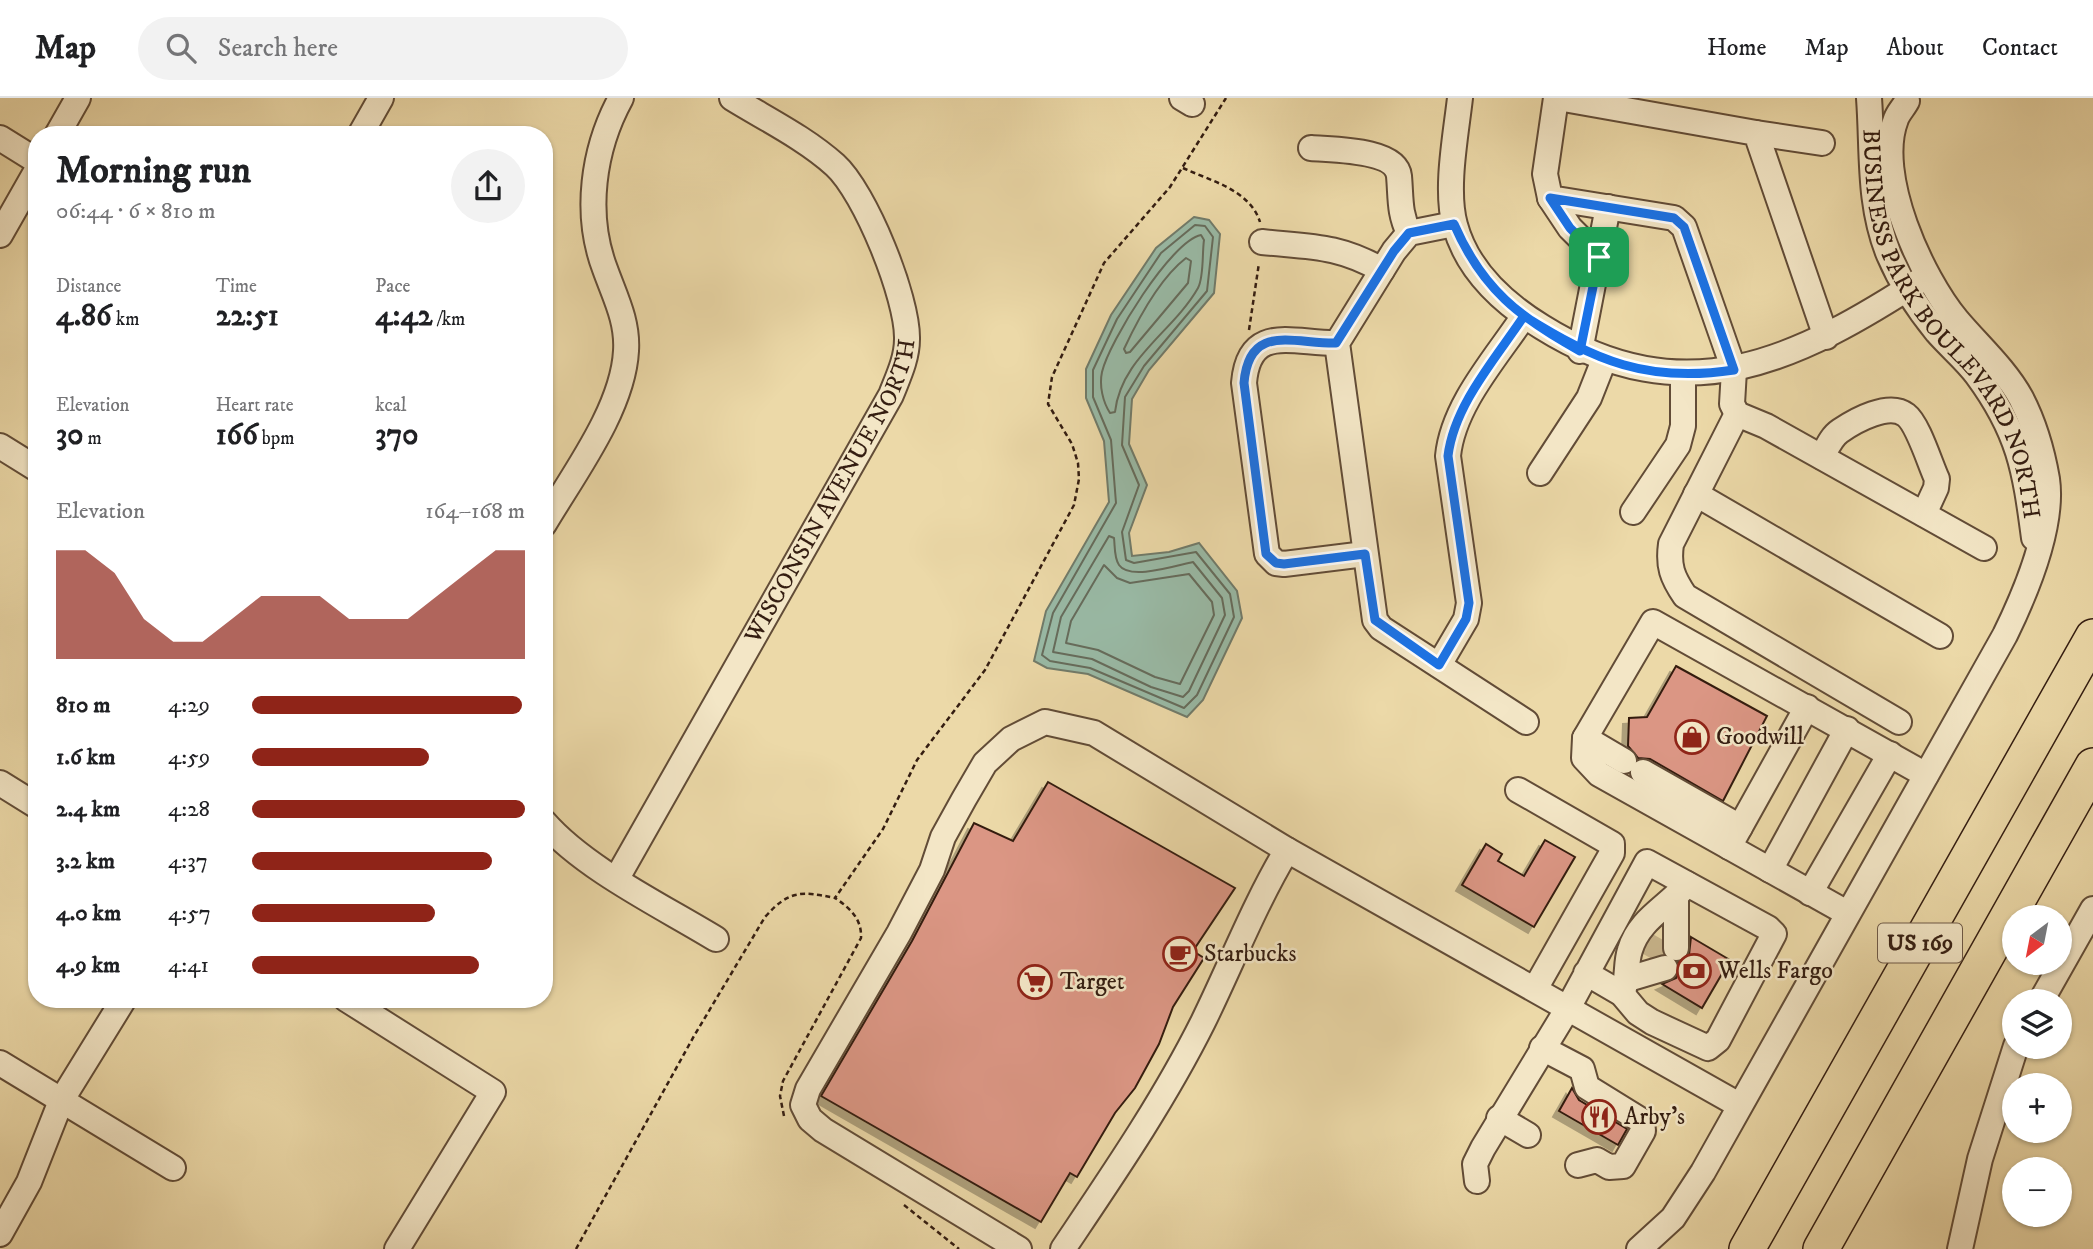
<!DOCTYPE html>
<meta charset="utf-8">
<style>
:root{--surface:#fff;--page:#f2f2f2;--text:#202124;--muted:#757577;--line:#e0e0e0;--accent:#8f2418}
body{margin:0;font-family:"IM FELL DW Pica",serif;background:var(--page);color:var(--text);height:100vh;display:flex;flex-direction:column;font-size:26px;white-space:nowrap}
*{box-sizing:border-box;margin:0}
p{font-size:23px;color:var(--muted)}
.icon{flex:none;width:38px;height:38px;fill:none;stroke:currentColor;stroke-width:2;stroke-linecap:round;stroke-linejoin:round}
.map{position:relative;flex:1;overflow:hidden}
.details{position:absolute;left:28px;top:28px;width:525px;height:882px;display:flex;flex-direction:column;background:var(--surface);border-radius:28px;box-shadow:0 2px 5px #0004}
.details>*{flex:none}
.needle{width:46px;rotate:212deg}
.fabs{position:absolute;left:2002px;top:807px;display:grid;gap:14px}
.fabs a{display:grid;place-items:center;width:70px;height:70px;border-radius:50%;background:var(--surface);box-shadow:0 2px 5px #0004;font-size:35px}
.pin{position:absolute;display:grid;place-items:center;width:60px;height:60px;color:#fff;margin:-30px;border-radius:14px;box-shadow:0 4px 10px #0006}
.round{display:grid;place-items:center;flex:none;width:74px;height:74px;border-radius:37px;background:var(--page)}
.overview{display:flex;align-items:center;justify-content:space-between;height:119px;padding:0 28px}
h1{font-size:38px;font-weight:800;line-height:52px}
.figures{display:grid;grid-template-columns:repeat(3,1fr);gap:10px;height:119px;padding:7px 28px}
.figures div{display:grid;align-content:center}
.figures b{font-size:30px;font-weight:800}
.figures small{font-size:19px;font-weight:400}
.figures p{font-size:19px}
.chart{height:196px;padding:14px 28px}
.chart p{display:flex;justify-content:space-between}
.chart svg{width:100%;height:126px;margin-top:7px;fill:var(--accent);opacity:.7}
ul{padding:0 28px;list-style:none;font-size:23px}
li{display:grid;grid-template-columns:112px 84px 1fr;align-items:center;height:52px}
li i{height:18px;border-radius:9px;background:var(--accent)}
header{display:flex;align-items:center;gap:42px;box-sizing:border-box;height:98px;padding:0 35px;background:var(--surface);border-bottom:2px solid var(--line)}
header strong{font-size:33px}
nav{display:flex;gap:38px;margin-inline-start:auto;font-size:24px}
.search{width:490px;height:63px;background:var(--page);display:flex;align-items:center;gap:18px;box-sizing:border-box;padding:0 24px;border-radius:38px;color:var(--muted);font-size:26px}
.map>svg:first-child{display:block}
.water{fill:#99baa6;stroke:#717b6a;stroke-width:2}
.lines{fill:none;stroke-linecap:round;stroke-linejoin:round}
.shore{stroke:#666c5c;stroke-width:2}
.building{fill:#db9684;stroke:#341d11;stroke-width:2;filter:url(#shadow)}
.minor-tunnel{stroke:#c7b38a;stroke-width:24;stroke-dasharray:24 12;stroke-linecap:butt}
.minor-casing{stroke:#624c37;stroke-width:28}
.highway-casing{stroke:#341d11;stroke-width:38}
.path{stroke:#341d11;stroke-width:2.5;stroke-dasharray:5 3.5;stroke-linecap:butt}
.minor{stroke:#f3e6c6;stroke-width:24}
.highway{stroke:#ecd9a8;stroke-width:35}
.route-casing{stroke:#fff;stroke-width:14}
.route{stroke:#1a73e8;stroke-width:9}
.labels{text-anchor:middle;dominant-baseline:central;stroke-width:5;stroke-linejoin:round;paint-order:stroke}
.shield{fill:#f3e6c6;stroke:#6d5947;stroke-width:2}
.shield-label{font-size:23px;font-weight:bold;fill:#341d11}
.street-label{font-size:24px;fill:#341d11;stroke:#f3e6c6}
.poi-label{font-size:24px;fill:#341d11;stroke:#f3e6c6;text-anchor:start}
</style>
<header>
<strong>Map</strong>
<div class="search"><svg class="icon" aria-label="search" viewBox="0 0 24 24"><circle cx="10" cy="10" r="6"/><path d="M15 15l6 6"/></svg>Search here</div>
<nav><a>Home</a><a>Map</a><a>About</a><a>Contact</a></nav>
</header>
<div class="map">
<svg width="2093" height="1151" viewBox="0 0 2093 1151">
<defs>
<filter id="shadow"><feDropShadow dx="-6" dy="6" stdDeviation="0" flood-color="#0004"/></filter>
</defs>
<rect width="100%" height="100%" fill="#ecd9a8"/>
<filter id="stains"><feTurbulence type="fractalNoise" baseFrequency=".00286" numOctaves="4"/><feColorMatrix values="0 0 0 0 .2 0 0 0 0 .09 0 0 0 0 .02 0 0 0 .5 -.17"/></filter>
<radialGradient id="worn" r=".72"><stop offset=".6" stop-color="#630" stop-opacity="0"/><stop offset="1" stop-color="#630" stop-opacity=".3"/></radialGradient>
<!-- water -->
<polygon class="water" points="1194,119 1209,122 1220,136 1214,195 1149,272 1132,301 1129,346 1147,387 1129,435 1132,458 1169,454 1199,445 1237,493 1242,520 1203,602 1187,619 1088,576 1047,570 1034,563 1046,513 1109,404 1104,343 1086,300 1086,271 1111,217 1156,150"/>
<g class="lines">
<!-- shore -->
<g class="shore">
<polygon points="1195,127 1205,128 1213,139 1207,193 1144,268 1125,299 1122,347 1139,387 1122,434 1126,462 1134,465 1196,454 1230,496 1234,519 1197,597 1184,610 1090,570 1050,563 1042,557 1053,515 1116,405 1111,342 1093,299 1093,272 1117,221 1161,155"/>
<path d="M1201 137 1204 142C1202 156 1204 179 1198 190 1173 234 1121 260 1115 314L1110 315C1103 304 1099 288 1102 274 1109 244 1171 143 1201 137Z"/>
<path d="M1186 160 1191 163 1188 185 1130 254 1126 255 1124 251C1138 221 1160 180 1186 160Z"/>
<path d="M1109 438 1114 440C1115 448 1114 460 1119 467 1130 483 1177 467 1193 464L1222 500 1225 517 1189 593 1183 599 1151 589 1092 561 1053 554 1061 519Z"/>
<polygon points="1104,467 1117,480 1130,485 1189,476 1212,504 1214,517 1180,586 1155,579 1098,552 1066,545 1071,523"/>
</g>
</g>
<!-- building -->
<g class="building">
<polygon points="1676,568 1767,618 1723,703 1650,661 1638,660 1628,648 1629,620 1647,619"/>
<polygon points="1048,684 1235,790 1193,853 1204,860 1173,909 1159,946 1135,990 1115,1015 1077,1079 1070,1075 1041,1124 821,998 912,843 974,725 1013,743"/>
<polygon points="1545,742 1575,759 1534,829 1462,787 1486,746 1502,756 1498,763 1524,778"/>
<polygon points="1691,839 1730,862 1702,910 1662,886 1676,880 1678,864 1689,857"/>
<polygon points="1572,990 1579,1002 1627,1031 1618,1047 1559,1013"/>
</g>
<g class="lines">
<!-- minor-tunnel -->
<polyline class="minor-tunnel" points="1652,861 1663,842"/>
<!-- minor casing -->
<g class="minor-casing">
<g id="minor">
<polyline points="1182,0 1192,6"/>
<path d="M1460 0C1456 36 1445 92 1455 127 1467 172 1503 205 1542 229 1686 319 1798 262 1927 178"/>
<polyline points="1556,0 1545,76 1550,100 1674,120 1684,129 1734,272 1732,306 1737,316 1766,328 1984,450"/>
<polyline points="1558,0 1756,35 1826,239"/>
<path id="s1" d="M1869 0C1873 54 1868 106 1889 157 1901 185 1918 211 1937 234 1950 249 1965 261 1977 277 2019 334 2025 371 2034 440"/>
<polyline points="1756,35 1822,45"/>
<polyline points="57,37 78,0"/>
<polyline points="360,37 381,0"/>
<polyline points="0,40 37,63"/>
<path d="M1311 50C1333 52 1396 51 1399 78 1401 100 1399 115 1409 135"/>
<polyline points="1550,100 1570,130 1599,159"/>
<polyline points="1454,126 1409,135 1394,153 1337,245 1375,522 1381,530 1526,624"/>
<polyline points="0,137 37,72"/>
<path d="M1262 144C1311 149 1338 147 1382 172"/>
<path d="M1337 245C1294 246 1249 224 1244 285L1267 456 1276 465 1284 466 1365 456"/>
<polyline points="1580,253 1608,109"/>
<path d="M1737 316 1671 446C1668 468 1672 479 1685 498L1899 624"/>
<polyline points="0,348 37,371"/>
<path d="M1822 359C1827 350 1831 339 1840 333 1856 322 1889 304 1906 317 1918 326 1930 366 1937 381L1936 390 1924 416"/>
<polyline points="1540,375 1589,300 1604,262"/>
<polyline points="1696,396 1940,538"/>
<polyline points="1633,414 1678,347 1683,328 1683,276"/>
<path d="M544 426C573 377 623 311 626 253 628 223 615 199 605 171 584 116 593 51 621 0"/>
<path d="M1439 567 1466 521 1469 505 1448 358C1453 307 1496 260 1524 218"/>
<polyline points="1585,640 1624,663"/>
<polyline points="1643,674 1740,729"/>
<polyline points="0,685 37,708"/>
<polyline points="1518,692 1612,746 1612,755 1535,891"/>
<path d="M544 724C585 771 662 808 716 841"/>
<polyline points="1729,749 1807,609"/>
<polyline points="1770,772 1847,631"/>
<path id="s2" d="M617 780 891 297C898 279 907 261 907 241 908 200 865 94 835 67 805 40 766 21 732 0"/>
<polyline points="1810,795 1890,656"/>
<polyline points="1676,800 1676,850"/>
<polyline points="1847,815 1599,676 1584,660 1585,640 1653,524 1926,677"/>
<polyline points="1628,881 1665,870"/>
<path d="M1622 896C1629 881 1625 867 1630 852 1639 821 1668 809 1687 786"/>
<polyline points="346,901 493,994 397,1151"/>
<polyline points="2041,903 2093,811"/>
<polyline points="1542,950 1582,971 1587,989 1642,1023 1643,1033 1623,1068 1609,1069 1597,1062 1578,1067"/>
<polyline points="0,965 173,1070"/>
<polyline points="1499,1020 1528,1037"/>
<polyline points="1477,1083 1475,1066 1483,1050 1568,910 1647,764 1768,830 1774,836 1718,942 1708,950 1652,924 1638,915 1622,896 1586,875"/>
<polyline points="0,1136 29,1084 61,1003 124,901"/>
<polyline points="1019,1151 823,1032 810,1021 803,1007 808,991 899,835 932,772 943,739 964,701 985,665 1011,641 1045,624 1094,635 1287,752"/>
<path d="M1063 1151C1112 1078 1163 1004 1203 924 1231 867 1254 807 1287 752L1739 1007"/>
<path d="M1639 1151 1673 1120 1703 1074 2005 537C2026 494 2054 429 2047 381 2042 352 2034 325 2021 300 2005 271 1979 248 1957 222 1922 180 1874 77 1896 21 1898 15 1904 9 1907 3"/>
<polyline points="1960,1151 1980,1061 2016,948"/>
</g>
</g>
<!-- highway casing -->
<g class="highway-casing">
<g id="highway">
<polyline points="1747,1151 2093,539"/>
<polyline points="1821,1151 2093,668"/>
</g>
</g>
<!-- path -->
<g class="path">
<path d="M1183 70C1211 83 1250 92 1260 124"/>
<polyline points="1249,232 1259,165"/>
<path d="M784 1018 780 998 783 983 861 840C862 821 850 810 835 800L883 731 917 662 985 572 1074 407 1079 381 1078 365 1072 346 1048 306 1052 279 1104 165 1170 89 1226 0"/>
<polyline points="904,1107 959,1151"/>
<path d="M576 1151 694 938 765 819C789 792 801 793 835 800"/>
</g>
<!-- minor -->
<use href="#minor" class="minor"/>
<!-- highway -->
<use href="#highway" class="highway"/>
</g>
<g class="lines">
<!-- route casing -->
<g class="route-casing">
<path id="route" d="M1599 159 1580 253C1520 220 1482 191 1454 126L1409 135 1394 153 1336 245C1294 246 1249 224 1244 285L1266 456 1276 465 1284 466 1365 456 1375 522 1439 567 1466 521 1469 505 1448 358C1454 307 1496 260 1524 218 1596 263 1647 285 1734 272L1684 129 1674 120 1550 100 1570 130 1599 159"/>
</g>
<!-- route -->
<use href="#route" class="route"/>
</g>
<!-- icons -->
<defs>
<g id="shop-ring" transform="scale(1.75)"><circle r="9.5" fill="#f3e6c6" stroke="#8f2418" stroke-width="1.5"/><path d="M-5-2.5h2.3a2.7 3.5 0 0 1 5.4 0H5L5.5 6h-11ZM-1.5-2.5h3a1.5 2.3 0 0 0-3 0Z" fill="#8f2418"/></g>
<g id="cafe-ring" transform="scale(1.75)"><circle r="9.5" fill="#f3e6c6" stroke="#8f2418" stroke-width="1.5"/><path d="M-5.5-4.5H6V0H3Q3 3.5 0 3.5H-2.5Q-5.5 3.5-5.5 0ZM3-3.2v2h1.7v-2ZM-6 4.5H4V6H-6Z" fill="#8f2418"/></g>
<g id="bank-ring" transform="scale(1.75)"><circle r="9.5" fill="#f3e6c6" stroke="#8f2418" stroke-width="1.5"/><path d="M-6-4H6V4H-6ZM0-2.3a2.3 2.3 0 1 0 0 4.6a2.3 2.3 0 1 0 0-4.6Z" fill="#8f2418"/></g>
<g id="supermarket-ring" transform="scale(1.75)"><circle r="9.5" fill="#f3e6c6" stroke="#8f2418" stroke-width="1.5"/><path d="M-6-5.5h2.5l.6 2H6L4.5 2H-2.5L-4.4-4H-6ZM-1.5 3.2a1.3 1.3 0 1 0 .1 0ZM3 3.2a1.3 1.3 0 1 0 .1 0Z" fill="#8f2418"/></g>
<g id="restaurant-ring" transform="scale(1.75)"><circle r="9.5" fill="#f3e6c6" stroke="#8f2418" stroke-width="1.5"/><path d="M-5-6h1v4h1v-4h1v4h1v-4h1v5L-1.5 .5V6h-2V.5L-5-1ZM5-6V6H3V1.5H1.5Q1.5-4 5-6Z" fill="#8f2418"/></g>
</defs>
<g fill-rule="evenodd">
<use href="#shop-ring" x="1692" y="639"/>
<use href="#cafe-ring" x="1180" y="856"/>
<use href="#bank-ring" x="1694" y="873"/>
<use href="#supermarket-ring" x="1035" y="884"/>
<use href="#restaurant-ring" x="1599" y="1019"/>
</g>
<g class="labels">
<!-- shield labels -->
<rect class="shield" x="1878" y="825.5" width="84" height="39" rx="5"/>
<g class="shield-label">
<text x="1920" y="845">US 169</text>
</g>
<!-- street labels -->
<g class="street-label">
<text stroke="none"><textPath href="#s1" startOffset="248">BUSINESS PARK BOULEVARD NORTH</textPath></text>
<text stroke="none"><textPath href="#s2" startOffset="443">WISCONSIN AVENUE NORTH</textPath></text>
</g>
<!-- poi labels -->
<g class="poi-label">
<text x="1716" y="639">Goodwill</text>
<text x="1204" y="856">Starbucks</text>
<text x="1718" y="873">Wells Fargo</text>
<text x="1060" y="884">Target</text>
<text x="1624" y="1019">Arby's</text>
</g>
</g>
<rect width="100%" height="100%" filter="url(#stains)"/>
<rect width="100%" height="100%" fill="url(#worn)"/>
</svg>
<div class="fabs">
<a><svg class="needle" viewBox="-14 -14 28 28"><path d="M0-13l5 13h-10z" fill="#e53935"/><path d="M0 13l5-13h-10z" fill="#757577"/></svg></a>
<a><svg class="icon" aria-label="layers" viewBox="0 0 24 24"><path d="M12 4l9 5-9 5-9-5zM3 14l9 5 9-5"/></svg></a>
<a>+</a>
<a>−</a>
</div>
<div class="pin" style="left:1599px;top:159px;background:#1e9e55"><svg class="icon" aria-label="arrive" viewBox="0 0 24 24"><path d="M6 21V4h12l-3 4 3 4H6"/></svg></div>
<section class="details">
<div class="overview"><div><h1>Morning run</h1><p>06:44 · 6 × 810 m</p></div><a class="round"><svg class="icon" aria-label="share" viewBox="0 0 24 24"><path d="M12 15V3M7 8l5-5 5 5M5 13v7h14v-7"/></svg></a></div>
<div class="figures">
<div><p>Distance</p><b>4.86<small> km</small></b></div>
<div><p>Time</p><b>22:51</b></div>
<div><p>Pace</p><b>4:42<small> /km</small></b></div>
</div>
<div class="figures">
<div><p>Elevation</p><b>30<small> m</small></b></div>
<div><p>Heart rate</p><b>166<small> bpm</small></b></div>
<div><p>kcal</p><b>370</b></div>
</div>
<div class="chart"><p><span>Elevation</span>164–168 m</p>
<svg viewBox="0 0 160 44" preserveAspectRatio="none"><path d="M0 44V6L10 6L20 14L30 30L40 38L50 38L60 30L70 22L80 22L90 22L100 30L110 30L120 30L130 22L140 14L150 6L160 6V44z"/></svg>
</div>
<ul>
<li><b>810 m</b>4:29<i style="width:99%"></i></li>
<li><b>1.6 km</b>4:59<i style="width:65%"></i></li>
<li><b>2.4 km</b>4:28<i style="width:100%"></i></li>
<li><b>3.2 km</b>4:37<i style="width:88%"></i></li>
<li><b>4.0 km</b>4:57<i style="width:67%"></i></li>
<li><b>4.9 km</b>4:41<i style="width:83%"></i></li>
</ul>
</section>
</div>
